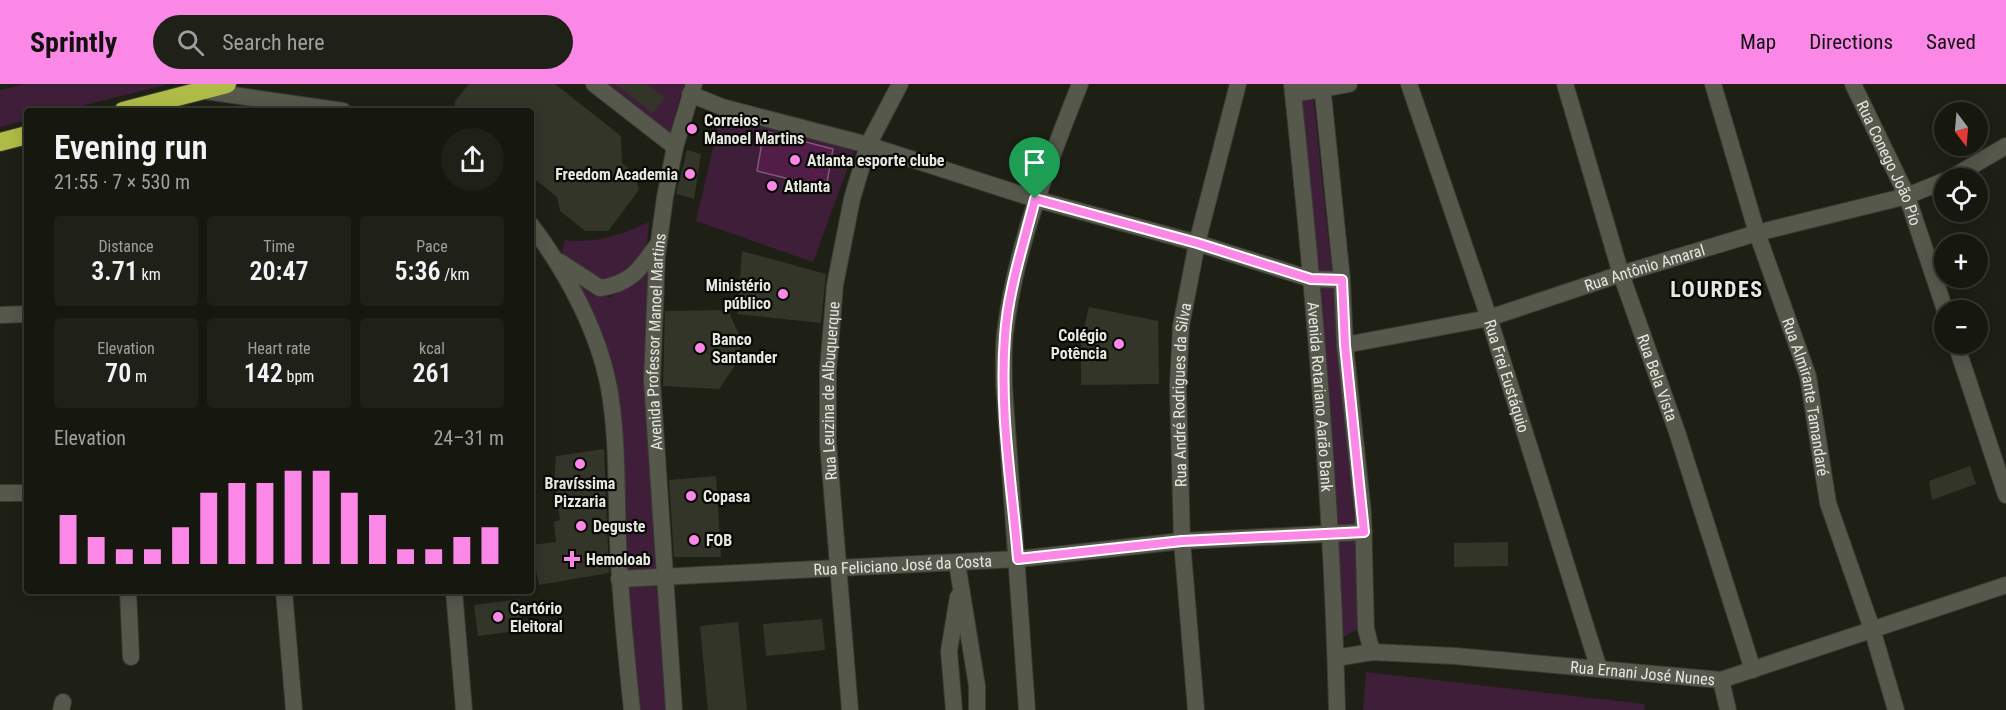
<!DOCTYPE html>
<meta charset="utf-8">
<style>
:root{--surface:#161810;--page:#1f2119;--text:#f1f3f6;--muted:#9ea09f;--line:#353730;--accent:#fb87e6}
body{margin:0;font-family:"Roboto Condensed",sans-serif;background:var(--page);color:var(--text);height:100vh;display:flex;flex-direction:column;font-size:22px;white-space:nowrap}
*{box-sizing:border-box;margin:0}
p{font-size:20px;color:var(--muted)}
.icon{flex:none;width:33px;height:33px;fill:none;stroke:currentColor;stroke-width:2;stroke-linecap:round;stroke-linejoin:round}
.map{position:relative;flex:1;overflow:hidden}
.panel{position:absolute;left:24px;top:24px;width:510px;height:486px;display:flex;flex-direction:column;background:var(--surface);border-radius:6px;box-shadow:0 3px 15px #0003,0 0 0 2px var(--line)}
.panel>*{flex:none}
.needle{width:39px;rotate:164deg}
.tools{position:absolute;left:1934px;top:18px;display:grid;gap:12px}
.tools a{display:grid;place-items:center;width:54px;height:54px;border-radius:50%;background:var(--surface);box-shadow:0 3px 15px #0003,0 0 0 2px var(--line);font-size:30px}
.pin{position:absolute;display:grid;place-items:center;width:51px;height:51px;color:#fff;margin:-62px -26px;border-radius:50% 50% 50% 0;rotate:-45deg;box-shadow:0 0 6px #0007}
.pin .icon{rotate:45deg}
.round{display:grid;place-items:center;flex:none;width:63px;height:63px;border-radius:32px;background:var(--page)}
.summary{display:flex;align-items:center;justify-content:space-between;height:102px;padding:0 30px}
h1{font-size:33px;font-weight:600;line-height:45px}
.stats{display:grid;grid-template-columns:repeat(3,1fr);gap:9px;height:102px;padding:6px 30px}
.stats div{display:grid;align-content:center;border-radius:6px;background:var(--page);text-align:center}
.stats b{font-size:26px;font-weight:600}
.stats small{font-size:16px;font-weight:400}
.stats p{font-size:16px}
.chart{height:168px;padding:12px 30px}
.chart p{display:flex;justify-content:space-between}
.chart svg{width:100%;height:108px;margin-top:6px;stroke:var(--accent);stroke-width:6}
header{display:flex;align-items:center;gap:36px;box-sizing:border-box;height:84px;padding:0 30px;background:var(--accent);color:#111}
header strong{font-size:28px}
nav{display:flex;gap:33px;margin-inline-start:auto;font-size:21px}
.search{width:420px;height:54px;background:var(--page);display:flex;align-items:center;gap:15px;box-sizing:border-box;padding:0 21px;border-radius:33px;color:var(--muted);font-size:22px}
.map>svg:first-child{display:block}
.green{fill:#3f1e39}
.water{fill:#531d4a;stroke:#7f5a77;stroke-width:1.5}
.building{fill:#333529}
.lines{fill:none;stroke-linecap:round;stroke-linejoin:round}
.minor-casing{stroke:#393b33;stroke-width:18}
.highway-casing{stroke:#393b33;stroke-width:20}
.minor{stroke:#55584b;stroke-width:16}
.highway{stroke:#aebc47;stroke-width:18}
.route-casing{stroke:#fff;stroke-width:12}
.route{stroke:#fb87e6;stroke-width:8}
.poi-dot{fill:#fb87e6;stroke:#080905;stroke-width:2}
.labels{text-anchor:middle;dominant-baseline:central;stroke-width:4.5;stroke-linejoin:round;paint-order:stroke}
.poi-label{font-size:16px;font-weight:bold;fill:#e6e7e0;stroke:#080905;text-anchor:start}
.street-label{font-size:16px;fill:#e6e7e0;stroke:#080905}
.district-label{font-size:22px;font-weight:bold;letter-spacing:1.5px;fill:#e6e7e0;stroke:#080905}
</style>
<header>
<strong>Sprintly</strong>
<div class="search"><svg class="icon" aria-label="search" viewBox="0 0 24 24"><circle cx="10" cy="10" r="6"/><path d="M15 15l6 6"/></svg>Search here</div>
<nav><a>Map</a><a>Directions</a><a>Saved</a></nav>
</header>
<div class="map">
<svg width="2006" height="626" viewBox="0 0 2006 626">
<rect width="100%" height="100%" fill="#1e2015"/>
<!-- green -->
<g class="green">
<polygon points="26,0 168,0 62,27 27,27 27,36 0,43 0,6"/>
<polygon points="603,0 684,0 670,49"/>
<polygon points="1313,10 1332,191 1315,191 1298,14"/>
<polygon points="722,25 854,67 813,178 696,137"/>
<path d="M649 138 646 168 617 192 598 201 567 175 562 167 565 156C597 160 620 151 649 138Z"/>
<polygon points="657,172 660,487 622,491 616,336 571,192 610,214"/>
<polygon points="1316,199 1334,199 1355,444 1339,447"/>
<polygon points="1355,453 1360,544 1338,556 1337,457"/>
<polygon points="663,498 670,626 640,626 627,501"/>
<polygon points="1366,588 1644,620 1645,626 1363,626"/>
</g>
<!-- water -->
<polygon class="water" points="764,47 833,65 826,104 757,87"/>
<!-- building -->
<g class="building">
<polygon points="469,0 555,0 621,52 622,79 634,89 639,106 608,147 585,147 560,127 557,113 531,92 531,27 454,27 455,17"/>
<polygon points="615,0 646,0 665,14 653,29"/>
<polygon points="687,66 701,70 694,115 676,110"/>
<polygon points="742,167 826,190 821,239 737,230"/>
<polygon points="1089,223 1158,237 1159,300 1081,301 1081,257"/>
<polygon points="728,226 741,255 740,274 719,305 663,302 665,227"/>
<polygon points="604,365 609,489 539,501 531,461 556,458 554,438 560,436 554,399 556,372"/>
<polygon points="1970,382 1976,400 1932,416 1929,397"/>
<polygon points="716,392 721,473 674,473 669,396"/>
<polygon points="1508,458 1508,482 1454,483 1454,459"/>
<polygon points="519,515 523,546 478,552 474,521"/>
<polygon points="822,535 825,566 766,572 763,540"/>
<polygon points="738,538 747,626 708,626 700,542"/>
</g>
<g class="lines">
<!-- minor casing -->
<g class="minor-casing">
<g id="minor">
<polyline points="594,0 675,63"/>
<path id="s1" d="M1292 0C1314 208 1332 417 1337 626"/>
<polyline points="1322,0 1342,196 1345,261 1363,429 1366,545 1372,568"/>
<path id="s2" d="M1409 0 1489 234 1599 585"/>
<path id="s3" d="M1565 0 1621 190 1677 348 1753 586"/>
<path id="s4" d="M1713 0 1757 149 1808 292 1828 419 1872 545 1896 626"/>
<path id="s5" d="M1853 0 1907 112 1945 226"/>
<polyline points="205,7 343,27"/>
<polyline points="690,10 722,23 868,61 1035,115 1197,159 1311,195 1342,196"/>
<polyline points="1293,10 1349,0"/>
<polyline points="1951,94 2006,62"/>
<path d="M531 141C566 187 598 246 609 304 618 354 616 407 618 458 620 514 626 570 632 626"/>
<path d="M560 178 600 204C631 200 640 185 658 160"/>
<polyline points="0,231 27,230"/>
<polyline points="1956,260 2006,411"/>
<path id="s6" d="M1345 261 1489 234 1621 190 1757 149 1907 112 1944 97"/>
<polyline points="0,409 27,409"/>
<polyline points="957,479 977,602 977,626"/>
<path id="s7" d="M619 495 1018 475 1182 457 1364 448"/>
<polyline points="128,507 131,573"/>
<polyline points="284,507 294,626"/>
<polyline points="454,507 464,626"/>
<path id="s8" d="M1336 574 1372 568 1455 572 1721 596 2006 501"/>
<polyline points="1721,596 1728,626"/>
<polyline points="61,626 63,618"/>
<path id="s9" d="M674 626 652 297 657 172 665 113 675 63 694 0"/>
<path id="s10" d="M850 626 828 359V286L835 201 852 115 868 61 900 0"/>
<polyline points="954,626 949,567 958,513"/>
<path d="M1027 626 1004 301C1004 284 1003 267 1005 250 1015 163 1048 81 1080 0"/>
<path id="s11" d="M1196 626 1182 457 1178 302 1181 242 1197 159 1238 0"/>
</g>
</g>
<!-- highway casing -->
<g class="highway-casing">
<g id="highway">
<polyline points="123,27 227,0"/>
<polyline points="0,58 27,51"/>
</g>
</g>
<!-- minor -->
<use href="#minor" class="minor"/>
<!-- highway -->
<use href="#highway" class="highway"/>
</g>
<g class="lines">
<!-- route casing -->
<g class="route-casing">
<path id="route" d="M1035 115 1197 159 1311 195 1342 196 1345 261 1364 448 1182 457 1018 475C1012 402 999 326 1005 252 1008 206 1024 159 1035 115Z"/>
</g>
<!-- route -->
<use href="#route" class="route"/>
</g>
<!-- markers -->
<g class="poi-dot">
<circle cx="692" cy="45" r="6"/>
<circle cx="795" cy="76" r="6"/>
<circle cx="690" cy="90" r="6"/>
<circle cx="772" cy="102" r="6"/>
<circle cx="783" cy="210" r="6"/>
<circle cx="1119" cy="260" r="6"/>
<circle cx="700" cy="264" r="6"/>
<circle cx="580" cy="380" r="6"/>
<circle cx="691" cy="412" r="6"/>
<circle cx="581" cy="442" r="6"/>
<circle cx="694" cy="456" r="6"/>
<path d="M569 466h6v6h6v6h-6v6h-6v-6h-6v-6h6z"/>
<circle cx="498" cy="533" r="6"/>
</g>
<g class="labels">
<!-- poi labels -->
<g class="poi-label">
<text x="704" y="36">Correios -<tspan x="704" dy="18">Manoel Martins</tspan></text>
<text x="807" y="76">Atlanta esporte clube</text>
<text x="678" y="90" text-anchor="end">Freedom Academia</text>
<text x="784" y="102">Atlanta</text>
<text x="771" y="201" text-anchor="end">Ministério<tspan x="771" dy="18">público</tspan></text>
<text x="1107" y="251" text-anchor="end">Colégio<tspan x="1107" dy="18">Potência</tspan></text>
<text x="712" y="255">Banco<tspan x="712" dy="18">Santander</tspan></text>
<text x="580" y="399" text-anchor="middle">Bravíssima<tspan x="580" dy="18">Pizzaria</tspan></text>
<text x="703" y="412">Copasa</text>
<text x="593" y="442">Deguste</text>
<text x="706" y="456">FOB</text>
<text x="586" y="475">Hemoloab</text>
<text x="510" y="524">Cartório<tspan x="510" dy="18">Eleitoral</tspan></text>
</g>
<!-- street labels -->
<g class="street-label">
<text stroke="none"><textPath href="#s5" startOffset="87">Rua Conego João Pio</textPath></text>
<text stroke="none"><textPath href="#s6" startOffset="310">Rua Antônio Amaral</textPath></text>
<text stroke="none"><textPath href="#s9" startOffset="369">Avenida Professor Manoel Martins</textPath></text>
<text stroke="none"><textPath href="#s2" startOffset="308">Rua Frei Eustáquio</textPath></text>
<text stroke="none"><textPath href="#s3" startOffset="308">Rua Bela Vista</textPath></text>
<text stroke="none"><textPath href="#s10" startOffset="320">Rua Leuzina de Albuquerque</textPath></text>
<text stroke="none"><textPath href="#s11" startOffset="316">Rua André Rodrigues da Silva</textPath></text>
<text stroke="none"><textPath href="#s1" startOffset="314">Avenida Rotariano Aarão Bank</textPath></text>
<text stroke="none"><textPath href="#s4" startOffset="327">Rua Almirante Tamandaré</textPath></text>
<text stroke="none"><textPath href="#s7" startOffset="284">Rua Feliciano José da Costa</textPath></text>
<text stroke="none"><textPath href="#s8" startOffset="308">Rua Ernani José Nunes</textPath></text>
</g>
<!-- district labels -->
<g class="district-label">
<text x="1717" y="205">LOURDES</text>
</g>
</g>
</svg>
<div class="tools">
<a><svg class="needle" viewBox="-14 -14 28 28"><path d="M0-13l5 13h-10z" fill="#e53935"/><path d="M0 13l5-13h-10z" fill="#9ea09f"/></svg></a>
<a><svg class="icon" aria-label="locate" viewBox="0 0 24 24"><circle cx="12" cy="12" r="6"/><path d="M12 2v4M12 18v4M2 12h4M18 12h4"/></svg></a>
<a>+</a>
<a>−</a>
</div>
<div class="pin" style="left:1035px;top:115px;background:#1e9e55"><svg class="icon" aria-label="arrive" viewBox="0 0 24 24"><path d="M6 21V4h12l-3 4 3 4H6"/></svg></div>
<section class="panel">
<div class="summary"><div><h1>Evening run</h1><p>21:55 · 7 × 530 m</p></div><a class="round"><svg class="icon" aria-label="share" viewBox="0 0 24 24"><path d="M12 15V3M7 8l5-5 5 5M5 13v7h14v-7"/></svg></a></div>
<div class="stats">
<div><p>Distance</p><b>3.71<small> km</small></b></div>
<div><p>Time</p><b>20:47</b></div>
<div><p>Pace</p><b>5:36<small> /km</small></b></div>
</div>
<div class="stats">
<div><p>Elevation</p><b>70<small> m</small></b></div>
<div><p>Heart rate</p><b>142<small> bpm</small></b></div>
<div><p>kcal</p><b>261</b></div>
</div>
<div class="chart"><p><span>Elevation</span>24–31 m</p>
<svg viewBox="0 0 160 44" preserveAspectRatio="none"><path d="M5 44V24M15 44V33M25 44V38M35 44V38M45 44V29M55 44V15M65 44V11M75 44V11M85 44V6M95 44V6M105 44V15M115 44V24M125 44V38M135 44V38M145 44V33M155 44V29"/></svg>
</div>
</section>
</div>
